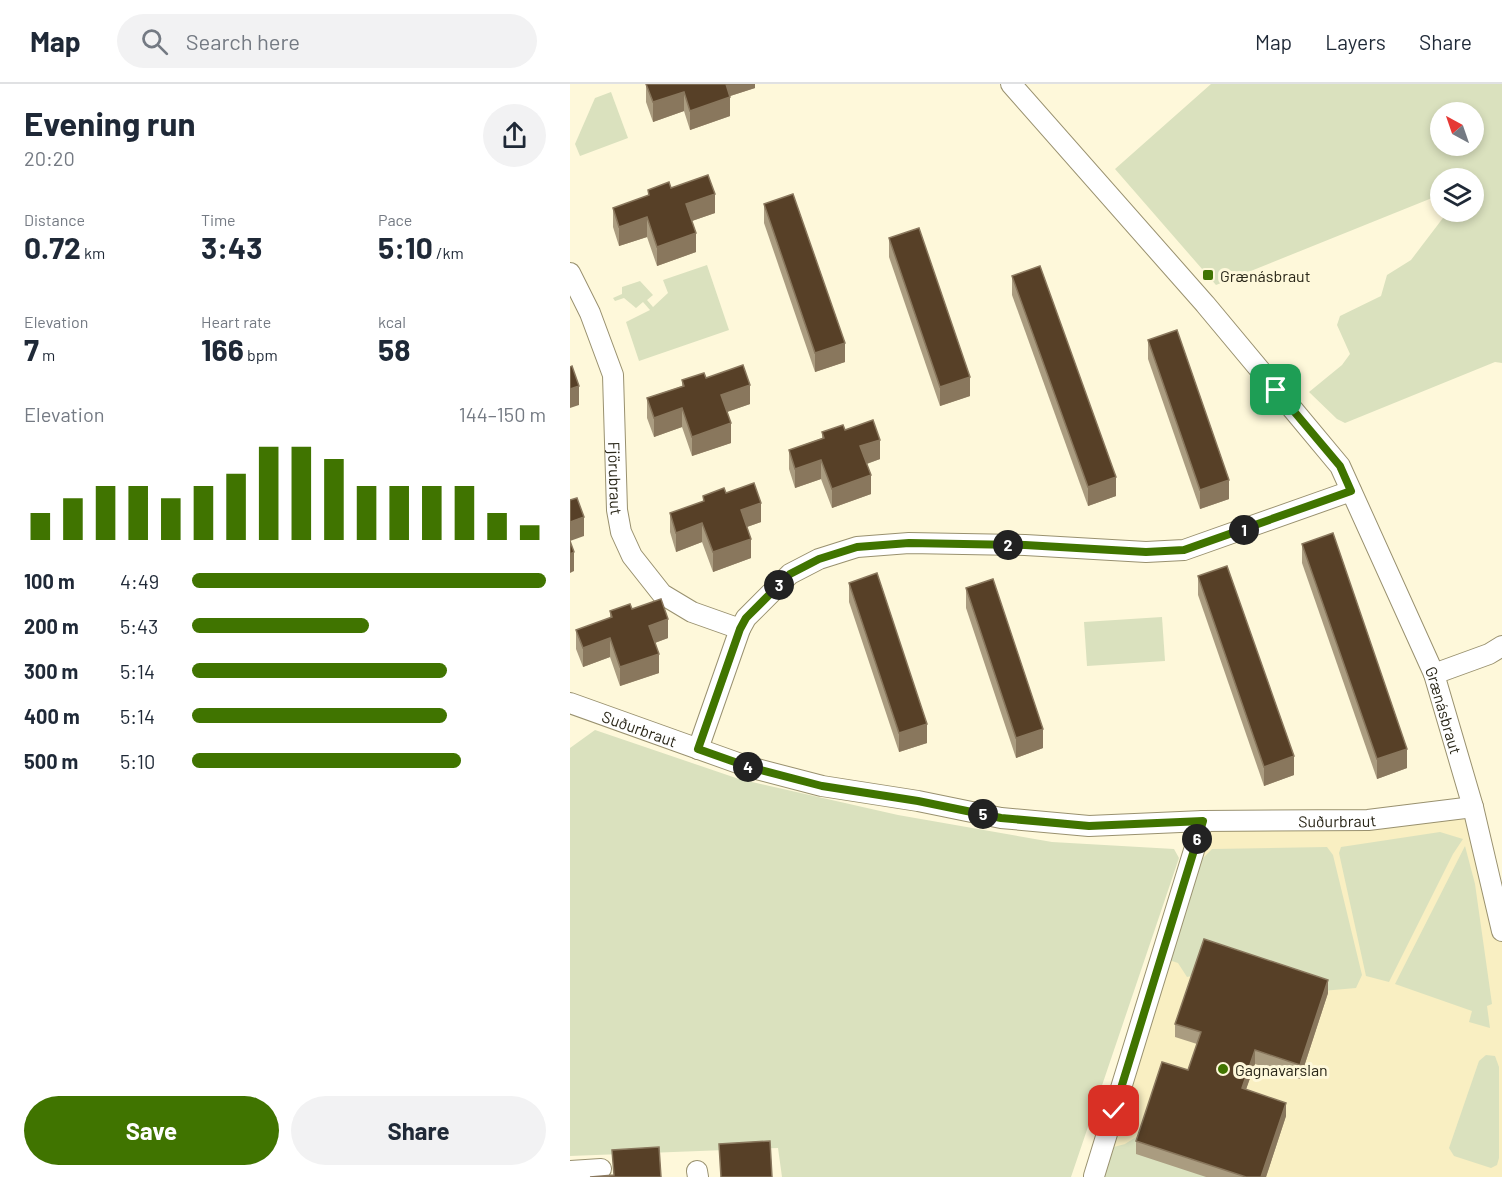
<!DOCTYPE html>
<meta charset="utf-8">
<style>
:root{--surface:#fff;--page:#f2f2f3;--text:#1f2937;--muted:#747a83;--line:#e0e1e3;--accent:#407400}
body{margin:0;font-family:Barlow,sans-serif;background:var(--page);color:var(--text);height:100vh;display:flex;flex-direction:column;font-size:22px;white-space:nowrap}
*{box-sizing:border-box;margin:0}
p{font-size:20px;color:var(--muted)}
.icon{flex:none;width:33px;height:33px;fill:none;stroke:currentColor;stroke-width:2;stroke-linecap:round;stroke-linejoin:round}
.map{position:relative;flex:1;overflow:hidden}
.details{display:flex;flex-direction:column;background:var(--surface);width:570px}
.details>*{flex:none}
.needle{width:39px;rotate:320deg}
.buttons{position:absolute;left:860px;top:18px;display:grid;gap:12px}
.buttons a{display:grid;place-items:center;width:54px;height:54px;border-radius:50%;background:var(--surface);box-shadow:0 3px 9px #0003;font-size:30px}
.pin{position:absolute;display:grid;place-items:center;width:51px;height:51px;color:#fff;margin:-26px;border-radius:12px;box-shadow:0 3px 9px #0006}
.km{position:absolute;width:30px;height:30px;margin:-15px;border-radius:50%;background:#222;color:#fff;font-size:16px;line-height:30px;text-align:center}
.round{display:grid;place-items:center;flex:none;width:63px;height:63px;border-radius:32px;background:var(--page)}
.overview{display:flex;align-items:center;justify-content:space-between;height:102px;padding:0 24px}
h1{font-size:33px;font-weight:700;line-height:45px}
.stats{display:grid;grid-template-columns:repeat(3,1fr);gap:9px;height:102px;padding:6px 24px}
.stats div{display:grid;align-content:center}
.stats b{font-size:30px;font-weight:700}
.stats small{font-size:16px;font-weight:400}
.stats p{font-size:16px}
.chart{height:168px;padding:12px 24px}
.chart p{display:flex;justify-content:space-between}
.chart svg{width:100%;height:108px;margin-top:6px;stroke:var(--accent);stroke-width:6}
.button{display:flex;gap:12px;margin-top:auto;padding:12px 24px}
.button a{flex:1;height:69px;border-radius:36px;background:var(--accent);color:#fff;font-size:24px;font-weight:700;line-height:69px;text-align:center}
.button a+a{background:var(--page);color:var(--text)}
ul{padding:0 24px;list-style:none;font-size:20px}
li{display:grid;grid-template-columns:96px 72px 1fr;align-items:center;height:45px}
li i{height:15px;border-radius:8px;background:var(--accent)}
header{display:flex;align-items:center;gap:36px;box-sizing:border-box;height:84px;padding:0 30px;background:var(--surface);border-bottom:2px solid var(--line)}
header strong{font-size:28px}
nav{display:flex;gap:33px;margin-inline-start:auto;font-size:21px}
.search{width:420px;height:54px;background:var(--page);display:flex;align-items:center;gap:15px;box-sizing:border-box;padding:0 21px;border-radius:33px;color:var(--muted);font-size:22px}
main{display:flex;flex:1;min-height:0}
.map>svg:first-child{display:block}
.built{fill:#f9efc2}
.green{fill:#dae1be;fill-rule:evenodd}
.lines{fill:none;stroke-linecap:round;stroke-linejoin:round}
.minor-casing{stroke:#99916f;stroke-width:22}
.minor{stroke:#fff;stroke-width:20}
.wall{fill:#aa9c80}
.shaded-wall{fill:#89775d}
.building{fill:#574027;stroke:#89775d;stroke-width:1.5}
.route-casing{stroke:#fff;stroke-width:12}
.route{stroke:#407400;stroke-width:8}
.poi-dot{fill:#407400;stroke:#fef8da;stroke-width:2}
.labels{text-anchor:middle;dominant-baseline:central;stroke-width:6;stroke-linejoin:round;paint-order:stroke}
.poi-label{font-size:16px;fill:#292618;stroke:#fef8da;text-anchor:start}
.street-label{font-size:16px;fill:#292618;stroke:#fef8da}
</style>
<header>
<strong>Map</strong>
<div class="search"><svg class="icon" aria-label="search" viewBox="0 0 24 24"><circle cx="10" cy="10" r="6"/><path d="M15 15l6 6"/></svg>Search here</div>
<nav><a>Map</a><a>Layers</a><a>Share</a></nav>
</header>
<main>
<section class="details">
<div class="overview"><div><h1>Evening run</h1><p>20:20</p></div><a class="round"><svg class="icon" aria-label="share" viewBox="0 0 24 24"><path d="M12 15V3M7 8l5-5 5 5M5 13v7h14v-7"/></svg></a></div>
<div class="stats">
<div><p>Distance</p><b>0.72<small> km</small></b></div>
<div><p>Time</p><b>3:43</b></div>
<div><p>Pace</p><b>5:10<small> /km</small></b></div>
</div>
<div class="stats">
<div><p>Elevation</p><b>7<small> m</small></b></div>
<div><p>Heart rate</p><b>166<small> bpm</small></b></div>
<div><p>kcal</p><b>58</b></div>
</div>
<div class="chart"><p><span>Elevation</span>144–150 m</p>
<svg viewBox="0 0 160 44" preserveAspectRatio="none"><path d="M5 44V33M15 44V27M25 44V22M35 44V22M45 44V27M55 44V22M65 44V17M75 44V6M85 44V6M95 44V11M105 44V22M115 44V22M125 44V22M135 44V22M145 44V33M155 44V38"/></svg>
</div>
<ul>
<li><b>100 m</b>4:49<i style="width:100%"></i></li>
<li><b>200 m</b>5:43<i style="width:50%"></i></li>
<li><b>300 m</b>5:14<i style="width:72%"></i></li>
<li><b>400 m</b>5:14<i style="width:72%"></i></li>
<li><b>500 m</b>5:10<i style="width:76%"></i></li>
</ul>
<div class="button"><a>Save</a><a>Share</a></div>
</section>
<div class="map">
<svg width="932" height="1093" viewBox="0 0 932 1093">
<rect width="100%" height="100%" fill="#fef8da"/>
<!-- built -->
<polygon class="built" points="903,723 932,847 932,1093 524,1093 633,737"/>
<!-- green -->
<g class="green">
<path d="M641 0H932V279L925 278 775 339 767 335 739 308 772 281 780 270 767 241 770 232 811 212 817 191 841 176 876 130 874 128H903V94H870V123L862 114 646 201 545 85ZM870 28H903V62H870Z"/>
<polygon points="41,8 58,54 10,72 5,60 25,14"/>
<polygon points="137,181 159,246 69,277 56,238 80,226 73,218 66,224 54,214 45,217 43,214 52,210 52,203 70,197 83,211 77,216 83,223 98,209 93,196"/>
<polygon points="592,533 595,577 517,582 514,538"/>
<polygon points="25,646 169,695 328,731 482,758 604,765 609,774 501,1093 212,1093 208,1064 0,1072 0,664"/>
<polygon points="870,748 893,755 883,770 819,898 796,892 769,769 771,763"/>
<polygon points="895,762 905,800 922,920 917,922 920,944 899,938 902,927 825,900"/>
<polygon points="757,763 763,771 792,891 786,904 752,907 626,891 617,893 608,879 599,876 632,775 642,765"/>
<polygon points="916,971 925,972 929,983 929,1074 927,1081 921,1084 884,1072 879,1064 909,977"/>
<polygon points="574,1048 636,1093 528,1093 540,1064 555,1060"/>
</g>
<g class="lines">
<!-- minor casing -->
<g class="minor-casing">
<g id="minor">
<path id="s1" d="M441 0 635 220 770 382 864 590 903 723 932 847"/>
<path id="s2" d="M0 189 20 229 43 291 47 426 51 448 62 472 92 510 122 528 170 545"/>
<polyline points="864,590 919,570 932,562"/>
<path id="s3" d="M0 619 179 683 252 702 348 717 431 734 519 742 633 737 798 736 903 723"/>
<polyline points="128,665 170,545 176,534 220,490 249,475 287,463 339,459 455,461 576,468 614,466 781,407"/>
<polyline points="0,1087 31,1085"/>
<polyline points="127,1087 128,1093"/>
<polyline points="524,1092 633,737"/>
</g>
</g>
<!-- minor -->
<use href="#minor" class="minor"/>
</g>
<!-- wall -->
<g class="wall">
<polygon points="76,0 185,0 185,4 160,12 160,32 120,46 114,27 83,38 76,18"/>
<polygon points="101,104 145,129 122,137 126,168 87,182 77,153 49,162 43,143 43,124 78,112 78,106"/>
<polygon points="194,120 275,278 245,288 194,139"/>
<polygon points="319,154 400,312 370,322 319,173"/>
<polygon points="442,192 546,412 518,422 442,211"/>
<polygon points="578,256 659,415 630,425 578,275"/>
<polygon points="136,294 180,320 157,328 161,359 122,372 112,343 84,353 77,334 77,314 112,302 112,296"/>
<polygon points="275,346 310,375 297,380 301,410 262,424 251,395 225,404 219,385 219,366 252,354 252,348"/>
<polygon points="156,409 191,438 177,443 181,474 143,488 132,458 106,468 100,448 100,429 133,418 133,412"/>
<polygon points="732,460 837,684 807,695 732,479"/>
<polygon points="628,492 724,691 694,702 628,511"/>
<polygon points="279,499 357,659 329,668 279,518"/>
<polygon points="396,504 473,664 446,674 396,524"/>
<polygon points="62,525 98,554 85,559 89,589 50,602 40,573 13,583 6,565 6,546 40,534 40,527"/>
<polygon points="758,909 730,995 685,980 676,1005 716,1032 696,1093 636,1093 566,1070 566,1057 618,986 627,960 605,953 605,940"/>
</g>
<!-- shaded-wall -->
<g class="shaded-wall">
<polygon points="154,0 185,0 185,4 154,14"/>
<polygon points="114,8 114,27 83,38 83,18"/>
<polygon points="160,13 160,32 120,46 120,27"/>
<polygon points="145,110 145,129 116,139 116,120"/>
<polygon points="77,133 77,153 49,162 49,143"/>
<polygon points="126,149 126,168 87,182 87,163"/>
<polygon points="275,259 275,278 245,288 245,269"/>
<polygon points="400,293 400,312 370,322 370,303"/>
<polygon points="180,301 180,320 151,330 151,311"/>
<polygon points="9,302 9,321 0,324 0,305"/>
<polygon points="112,324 112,343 84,353 84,334"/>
<polygon points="161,339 161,359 122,372 122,353"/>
<polygon points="310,356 310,375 290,382 290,362"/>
<polygon points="251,376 251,395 225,404 225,385"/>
<polygon points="301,391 301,410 262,424 262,405"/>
<polygon points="546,393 546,412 518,422 518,403"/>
<polygon points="659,396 659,415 630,425 630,406"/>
<polygon points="191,419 191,438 171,445 171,426"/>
<polygon points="14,433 14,452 0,457 0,438"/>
<polygon points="132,439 132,458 106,468 106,449"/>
<polygon points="181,455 181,474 143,488 143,468"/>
<polygon points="4,468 4,487 0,489 0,470"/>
<polygon points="98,535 98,554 79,561 79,542"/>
<polygon points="40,554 40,573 13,583 13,564"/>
<polygon points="89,570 89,589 50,602 50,583"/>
<polygon points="357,640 357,659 329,668 329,649"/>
<polygon points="473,645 473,664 446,674 446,654"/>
<polygon points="837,665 837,684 807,695 807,675"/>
<polygon points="724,672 724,691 694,702 694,683"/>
<polygon points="758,896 758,909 730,995 730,981"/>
<polygon points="685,966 685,980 672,1017 672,1004"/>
<polygon points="716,1019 716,1032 696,1093 691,1093"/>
</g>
<!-- building -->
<g class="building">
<polygon points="76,0 156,0 160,13 120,27 114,8 83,18"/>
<polygon points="138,91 145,110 116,120 126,149 87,163 77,133 49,143 43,124 79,111 78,106 99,98 101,104"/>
<polygon points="223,110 275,259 245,269 194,120"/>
<polygon points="349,144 400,293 370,303 319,154"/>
<polygon points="470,182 546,393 518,403 442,192"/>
<polygon points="607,246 659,396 630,406 578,256"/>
<polygon points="173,281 180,301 151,311 161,339 122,353 112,324 84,334 77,314 114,302 112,296 134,289 136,294"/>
<polygon points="2,282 9,302 0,305 0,283"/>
<polygon points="303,336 310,356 290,362 301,391 262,405 251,376 225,385 219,366 254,354 252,348 273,341 275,346"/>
<polygon points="184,399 191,419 171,426 181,455 143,468 132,439 106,449 100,429 134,417 133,412 154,404 156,409"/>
<polygon points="7,414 14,433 0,438 0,416"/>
<polygon points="763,449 837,665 807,675 732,460"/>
<polygon points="0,457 4,468 0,470"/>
<polygon points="657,482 724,672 694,683 628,492"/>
<polygon points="307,489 357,640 329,649 279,499"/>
<polygon points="423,495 473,645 446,654 396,504"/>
<polygon points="91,515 98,535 79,542 89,570 50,583 40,554 13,564 6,546 42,533 40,527 60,520 62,525"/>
<polygon points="634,855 758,896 730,981 685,966 672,1004 716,1019 691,1093 676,1093 566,1057 592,978 618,986 631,948 605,940"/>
<polygon points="200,1057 202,1093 151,1093 149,1060"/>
<polygon points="89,1063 91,1093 20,1093 44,1091 42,1066"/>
</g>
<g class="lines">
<!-- route casing -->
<g class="route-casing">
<polyline id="route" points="544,1027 633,737 519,742 431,734 348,717 252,702 179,683 128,665 170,545 176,534 220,490 249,475 287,463 339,459 455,461 576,468 614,466 781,407 770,382 706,306"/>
</g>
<!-- route -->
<use href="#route" class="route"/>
</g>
<!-- markers -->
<g class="poi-dot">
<rect x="632" y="185" width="12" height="12" rx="3"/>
<circle cx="653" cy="985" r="6"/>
</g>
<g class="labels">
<!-- poi labels -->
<g class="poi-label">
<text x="650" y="191">Grænásbraut</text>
<text x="665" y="985">Gagnavarslan</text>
</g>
<!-- street labels -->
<g class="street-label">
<text stroke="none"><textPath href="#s2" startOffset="214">Fjörubraut</textPath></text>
<text stroke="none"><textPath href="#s1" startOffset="770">Grænásbraut</textPath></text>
<text stroke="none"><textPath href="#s3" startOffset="74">Suðurbraut</textPath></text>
<text stroke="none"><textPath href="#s3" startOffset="784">Suðurbraut</textPath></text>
</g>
</g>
</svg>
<div class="buttons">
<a><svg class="needle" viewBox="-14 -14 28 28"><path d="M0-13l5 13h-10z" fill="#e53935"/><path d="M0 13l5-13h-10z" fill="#747a83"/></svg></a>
<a><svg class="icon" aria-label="layers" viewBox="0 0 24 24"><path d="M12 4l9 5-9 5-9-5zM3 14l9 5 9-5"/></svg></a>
</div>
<div class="pin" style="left:706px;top:306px;background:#1e9e55"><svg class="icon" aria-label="arrive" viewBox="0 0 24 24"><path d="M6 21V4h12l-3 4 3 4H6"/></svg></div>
<div class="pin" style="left:544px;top:1027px;background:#d93025"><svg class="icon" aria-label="check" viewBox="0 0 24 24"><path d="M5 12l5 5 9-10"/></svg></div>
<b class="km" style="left:674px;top:446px">1</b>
<b class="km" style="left:438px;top:461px">2</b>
<b class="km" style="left:209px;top:501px">3</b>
<b class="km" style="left:178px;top:683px">4</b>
<b class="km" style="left:413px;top:730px">5</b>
<b class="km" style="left:627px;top:755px">6</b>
</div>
</main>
